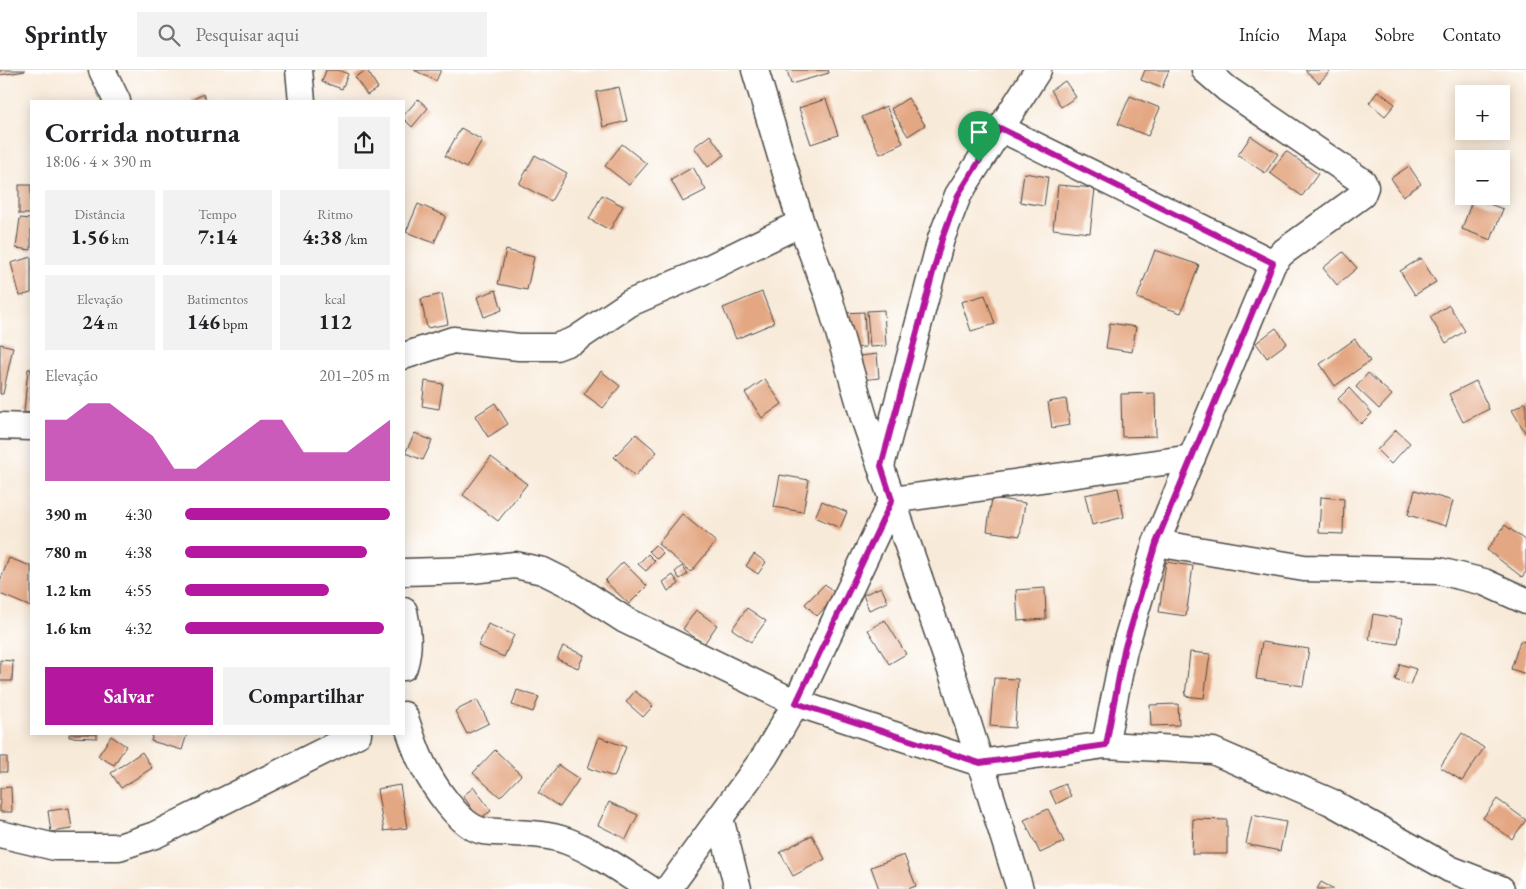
<!DOCTYPE html>
<html lang="pt">
<meta charset="utf-8">
<style>
:root{--surface:#fff;--page:#f2f2f2;--text:#202124;--muted:#757577;--line:#e0e0e0;--accent:#b5179e}
body{margin:0;font-family:"EB Garamond",serif;background:var(--page);color:var(--text);height:100vh;display:flex;flex-direction:column;font-size:19px;white-space:nowrap}
*{box-sizing:border-box;margin:0}
p{font-size:16px;color:var(--muted)}
.icon{flex:none;width:28px;height:28px;fill:none;stroke:currentColor;stroke-width:2;stroke-linecap:round;stroke-linejoin:round}
.map{position:relative;flex:1;overflow:hidden}
.side{position:absolute;left:30px;top:30px;width:375px;height:635px;display:flex;flex-direction:column;background:var(--surface);border-radius:0px;box-shadow:0 2px 12px #0003}
.side>*{flex:none}
.tools{position:absolute;left:1455px;top:15px;display:grid;gap:10px}
.tools a{display:grid;place-items:center;width:55px;height:55px;border-radius:0px;background:var(--surface);box-shadow:0 2px 12px #0003;font-size:25px}
.pin{position:absolute;display:grid;place-items:center;width:42px;height:42px;color:#fff;margin:-51px -21px;border-radius:50% 50% 50% 0;rotate:-45deg;box-shadow:0 0 5px #0007}
.pin .icon{rotate:45deg}
.round{display:grid;place-items:center;flex:none;width:52px;height:52px;border-radius:0px;background:var(--page)}
.summary{display:flex;align-items:center;justify-content:space-between;height:85px;padding:0 15px}
h1{font-size:28px;font-weight:700;line-height:38px}
.figures{display:grid;grid-template-columns:repeat(3,1fr);gap:8px;height:85px;padding:5px 15px}
.figures div{display:grid;align-content:center;border-radius:0px;background:var(--page);text-align:center}
.figures b{font-size:21px;font-weight:700}
.figures small{font-size:14px;font-weight:400}
.figures p{font-size:14px}
.chart{height:140px;padding:10px 15px}
.chart p{display:flex;justify-content:space-between}
.chart svg{width:100%;height:90px;margin-top:5px;fill:var(--accent);opacity:.7}
.cta{display:flex;gap:10px;margin-top:auto;padding:10px 15px}
.cta a{flex:1;height:58px;border-radius:0px;background:var(--accent);color:#fff;font-size:20px;font-weight:700;line-height:58px;text-align:center}
.cta a+a{background:var(--page);color:var(--text)}
ul{padding:0 15px;list-style:none;font-size:16px}
li{display:grid;grid-template-columns:80px 60px 1fr;align-items:center;height:38px}
li i{height:12px;border-radius:6px;background:var(--accent)}
header{display:flex;align-items:center;gap:30px;box-sizing:border-box;height:70px;padding:0 25px;background:var(--surface);border-bottom:1px solid var(--line)}
header strong{font-size:24px}
nav{display:flex;gap:28px;margin-inline-start:auto;font-size:18px}
.search{width:350px;height:45px;background:var(--page);display:flex;align-items:center;gap:12px;box-sizing:border-box;padding:0 18px;border-radius:0px;color:var(--muted);font-size:19px}
.map>svg:first-child{display:block}
.building{fill:#e4a783}
.lines{fill:none;stroke-linecap:round;stroke-linejoin:round}
.minor-casing{stroke:#4a4845;stroke-width:29}
.minor{stroke:#fff;stroke-width:26}
.route-casing{stroke:#fff;stroke-width:10}
.route{stroke:#b5179e;stroke-width:6}
</style>
<header>
<strong>Sprintly</strong>
<div class="search"><svg class="icon" aria-label="search" viewBox="0 0 24 24"><circle cx="10" cy="10" r="6"/><path d="M15 15l6 6"/></svg>Pesquisar aqui</div>
<nav><a>Início</a><a>Mapa</a><a>Sobre</a><a>Contato</a></nav>
</header>
<div class="map">
<svg width="1526" height="819" viewBox="0 0 1526 819">
<rect width="100%" height="100%" fill="#fff"/>
<filter id="ink" filterUnits="userSpaceOnUse"><feTurbulence type="fractalNoise" baseFrequency=".02" numOctaves="2"/><feDisplacementMap in="SourceGraphic" scale="10" xChannelSelector="R" yChannelSelector="G"/><feConvolveMatrix kernelMatrix="1 2 1 2 8 2 1 2 1" color-interpolation-filters="sRGB"/></filter>
<filter id="wash" filterUnits="userSpaceOnUse"><feTurbulence type="fractalNoise" baseFrequency=".0096" numOctaves="4" result="noise"/><feDisplacementMap in="SourceGraphic" scale="20" xChannelSelector="R" yChannelSelector="G"/><feGaussianBlur stdDeviation="1.12" result="paint"/><feColorMatrix in="noise" values="0 0 0 0 0 0 0 0 0 0 0 0 0 0 0 0 0 1.4 0 .05"/><feComposite in="paint" operator="in"/></filter>
<g filter="url(#wash)">
<rect width="100%" height="100%" fill="#f8ead9"/>
<g id="blocks">
<!-- building -->
<g class="building">
<polygon points="0,0 25,0 25,1 0,5"/>
<polygon points="326,0 338,0 348,4 342,19 322,12"/>
<polygon points="367,0 378,18 367,25 355,7"/>
<polygon points="414,0 441,0 436,11"/>
<polygon points="787,0 828,0 829,3 791,14"/>
<polygon points="1145,0 1169,0 1162,18 1141,10"/>
<polygon points="1305,0 1331,0 1319,13"/>
<polygon points="1065,11 1076,27 1061,37 1051,20"/>
<polygon points="619,17 627,51 603,57 596,22"/>
<polygon points="1378,21 1395,34 1385,46 1369,33"/>
<polygon points="203,24 207,31 190,31"/>
<polygon points="1130,26 1160,38 1148,66 1118,54"/>
<polygon points="908,28 925,55 908,66 891,39"/>
<polygon points="418,29 428,38 412,57 404,49 404,45"/>
<polygon points="826,29 838,65 811,74 799,38"/>
<polygon points="886,36 903,73 880,84 862,47"/>
<polygon points="461,58 482,70 466,98 445,86"/>
<polygon points="710,65 724,85 708,97 694,77"/>
<polygon points="1251,66 1278,84 1265,103 1238,85"/>
<polygon points="622,74 647,94 629,115 605,96"/>
<polygon points="1286,81 1318,104 1302,126 1270,103"/>
<polygon points="535,85 567,103 551,131 519,114"/>
<polygon points="1409,96 1421,114 1403,126 1391,108"/>
<polygon points="693,97 706,120 683,132 671,110"/>
<polygon points="1024,103 1048,107 1044,136 1020,132"/>
<rect x="19" y="115" width="12" height="29"/>
<polygon points="1058,115 1095,118 1090,163 1053,159"/>
<polygon points="602,125 623,136 610,160 589,149"/>
<polygon points="1473,128 1503,139 1491,170 1462,159"/>
<polygon points="418,134 446,146 434,173 406,162"/>
<polygon points="20,148 31,149 31,180 16,178"/>
<polygon points="506,180 534,187 527,220 498,214"/>
<polygon points="1155,180 1199,195 1181,243 1137,228"/>
<polygon points="1343,182 1357,198 1337,215 1323,198"/>
<polygon points="31,187 31,223 20,226 11,193"/>
<polygon points="1421,188 1436,212 1415,225 1400,201"/>
<polygon points="496,220 502,240 484,247 477,227"/>
<polygon points="762,222 774,253 736,269 723,238"/>
<polygon points="442,224 448,254 427,258 421,229"/>
<polygon points="985,225 995,254 971,261 961,232"/>
<polygon points="1449,235 1465,261 1446,273 1430,247"/>
<polygon points="884,240 886,276 870,277 867,241"/>
<polygon points="864,242 866,277 845,278 843,243"/>
<polygon points="1110,253 1136,257 1132,282 1106,278"/>
<polygon points="1276,258 1287,273 1267,288 1256,273"/>
<polygon points="1355,269 1370,291 1335,316 1320,294"/>
<polygon points="0,274 13,277 3,324 0,324"/>
<polygon points="877,284 879,308 854,311 852,287"/>
<polygon points="28,299 31,299 31,343 24,342"/>
<polygon points="601,301 620,316 603,338 584,324"/>
<polygon points="1368,303 1392,325 1379,339 1356,317"/>
<polygon points="765,309 782,334 762,348 745,323"/>
<polygon points="425,311 443,314 439,339 422,336"/>
<polygon points="1476,311 1489,339 1463,352 1449,324"/>
<polygon points="1349,318 1372,343 1361,354 1338,329"/>
<polygon points="1155,323 1156,366 1122,367 1121,324"/>
<polygon points="1066,329 1070,355 1052,358 1048,332"/>
<polygon points="1526,332 1526,364 1512,340"/>
<polygon points="495,333 508,354 488,367 475,346"/>
<polygon points="1396,360 1410,373 1391,394 1377,380"/>
<polygon points="415,363 432,371 423,390 405,383"/>
<polygon points="636,364 657,382 635,406 614,387"/>
<polygon points="491,387 527,414 498,451 463,425"/>
<polygon points="780,405 809,410 803,442 774,437"/>
<polygon points="1118,418 1124,447 1092,455 1085,425"/>
<polygon points="1415,420 1453,431 1446,456 1408,445"/>
<polygon points="1321,427 1344,429 1343,464 1319,463"/>
<polygon points="992,428 1025,433 1020,466 987,461"/>
<polygon points="822,431 847,442 840,458 815,447"/>
<polygon points="682,444 716,472 691,502 658,474"/>
<polygon points="1505,455 1526,471 1526,502 1522,507 1487,480"/>
<polygon points="655,475 663,483 657,489 649,481"/>
<polygon points="648,484 655,491 646,501 638,494"/>
<polygon points="754,484 766,492 758,504 746,496"/>
<polygon points="9,488 31,496 31,537 0,524 0,511"/>
<polygon points="623,492 647,516 629,534 605,511"/>
<polygon points="1166,492 1193,496 1186,546 1159,542"/>
<polygon points="682,496 688,504 680,509 675,502"/>
<polygon points="673,505 679,514 668,521 663,512"/>
<polygon points="825,514 837,525 817,546 805,534"/>
<polygon points="881,517 888,532 869,540 863,525"/>
<polygon points="1045,518 1046,549 1018,551 1016,520"/>
<polygon points="747,538 766,551 751,572 732,559"/>
<polygon points="696,540 717,555 704,574 683,559"/>
<polygon points="1373,544 1402,549 1398,574 1369,570"/>
<polygon points="885,550 906,584 889,594 868,560"/>
<polygon points="488,554 514,565 504,587 478,576"/>
<polygon points="1520,571 1526,572 1526,604 1511,599"/>
<polygon points="1262,572 1309,579 1303,616 1256,609"/>
<polygon points="563,576 584,585 578,598 557,589"/>
<polygon points="1190,582 1210,584 1204,628 1185,626"/>
<polygon points="0,590 13,591 12,611 0,611"/>
<polygon points="1400,594 1416,599 1410,615 1395,610"/>
<polygon points="994,608 1018,609 1015,658 990,656"/>
<polygon points="517,620 539,627 533,642 512,635"/>
<polygon points="635,621 653,636 643,647 626,632"/>
<polygon points="477,630 489,653 467,664 455,641"/>
<polygon points="1178,634 1179,655 1151,656 1150,635"/>
<polygon points="1462,663 1484,678 1462,711 1440,697"/>
<polygon points="69,664 97,664 97,668 69,667"/>
<polygon points="153,664 187,664 182,680 151,671"/>
<polygon points="111,666 126,676 114,695 98,686"/>
<polygon points="599,667 626,677 614,707 588,698"/>
<polygon points="495,680 521,705 500,727 473,703"/>
<polygon points="142,682 152,698 121,718 111,703"/>
<rect x="0" y="687" width="7" height="15"/>
<polygon points="558,695 579,709 560,737 538,723"/>
<polygon points="1065,714 1071,726 1056,734 1050,721"/>
<polygon points="400,715 407,758 384,761 377,719"/>
<polygon points="11,717 12,742 0,742 0,718"/>
<polygon points="474,717 491,741 479,749 463,726"/>
<polygon points="1497,729 1526,750 1512,769 1483,748"/>
<polygon points="609,732 638,745 626,769 598,755"/>
<polygon points="69,738 72,759 51,762 48,741"/>
<polygon points="1048,739 1064,772 1040,783 1024,750"/>
<polygon points="1252,745 1286,752 1280,781 1246,774"/>
<polygon points="1193,749 1227,750 1227,784 1192,784"/>
<polygon points="812,765 825,789 793,806 780,782"/>
<polygon points="904,785 916,816 908,819 879,819 871,797"/>
<polygon points="1321,812 1334,819 1317,819"/>
</g>
</g>
</g>
<g filter="url(#ink)">
<use href="#blocks" fill-opacity="0" stroke="#4a4845" stroke-width="1"/>
<g class="lines">
<!-- minor casing -->
<g class="minor-casing">
<g id="minor">
<polyline points="102,0 117,31"/>
<polyline points="299,0 302,31"/>
<polyline points="755,0 801,153 829,228 864,348 954,609 1020,819"/>
<polyline points="1000,58 1273,193"/>
<polyline points="404,286 453,270 519,277 556,277 575,270 630,233 697,204 801,153"/>
<polyline points="0,356 31,357"/>
<polyline points="881,396 941,169 958,125 1038,0"/>
<polyline points="1156,473 1304,498 1439,501 1484,512 1526,531"/>
<polyline points="404,502 472,500 515,495 543,501 571,515 625,550 796,633 980,693 1105,675 1213,681 1331,732 1450,799 1501,819"/>
<path d="M404 541C408 561 410 577 404 597"/>
<path d="M404 645C410 661 415 680 423 695 433 715 460 757 483 761 510 764 540 761 567 771 596 782 623 802 650 819"/>
<polyline points="1105,675 1124,580 1156,473 1273,193 1282,183 1362,125 1365,117 1363,112 1227,19 1205,0"/>
<polyline points="720,748 738,819"/>
<polyline points="0,764 55,777 119,777 155,765 358,664"/>
<polyline points="668,819 765,686 796,633 892,430 1192,388"/>
</g>
</g>
<!-- minor -->
<use href="#minor" class="minor"/>
</g>
</g>
<g class="lines" filter="url(#ink)">
<!-- route casing -->
<g class="route-casing">
<polygon id="route" points="1000,58 1273,193 1156,473 1124,580 1106,675 980,693 796,633 892,430 881,396 942,169 958,125"/>
</g>
<!-- route -->
<use href="#route" class="route"/>
</g>
</svg>
<div class="tools">
<a>+</a>
<a>−</a>
</div>
<div class="pin" style="left:979px;top:92px;background:#1e9e55"><svg class="icon" aria-label="arrive" viewBox="0 0 24 24"><path d="M6 21V4h12l-3 4 3 4H6"/></svg></div>
<section class="side">
<div class="summary"><div><h1>Corrida noturna</h1><p>18:06 · 4 × 390 m</p></div><a class="round"><svg class="icon" aria-label="share" viewBox="0 0 24 24"><path d="M12 15V3M7 8l5-5 5 5M5 13v7h14v-7"/></svg></a></div>
<div class="figures">
<div><p>Distância</p><b>1.56<small> km</small></b></div>
<div><p>Tempo</p><b>7:14</b></div>
<div><p>Ritmo</p><b>4:38<small> /km</small></b></div>
</div>
<div class="figures">
<div><p>Elevação</p><b>24<small> m</small></b></div>
<div><p>Batimentos</p><b>146<small> bpm</small></b></div>
<div><p>kcal</p><b>112</b></div>
</div>
<div class="chart"><p><span>Elevação</span>201–205 m</p>
<svg viewBox="0 0 160 44" preserveAspectRatio="none"><path d="M0 44V14L10 14L20 6L30 6L40 14L50 22L60 38L70 38L80 30L90 22L100 14L110 14L120 30L130 30L140 30L150 22L160 14V44z"/></svg>
</div>
<ul>
<li><b>390 m</b>4:30<i style="width:100%"></i></li>
<li><b>780 m</b>4:38<i style="width:89%"></i></li>
<li><b>1.2 km</b>4:55<i style="width:70%"></i></li>
<li><b>1.6 km</b>4:32<i style="width:97%"></i></li>
</ul>
<div class="cta"><a>Salvar</a><a>Compartilhar</a></div>
</section>
</div>
